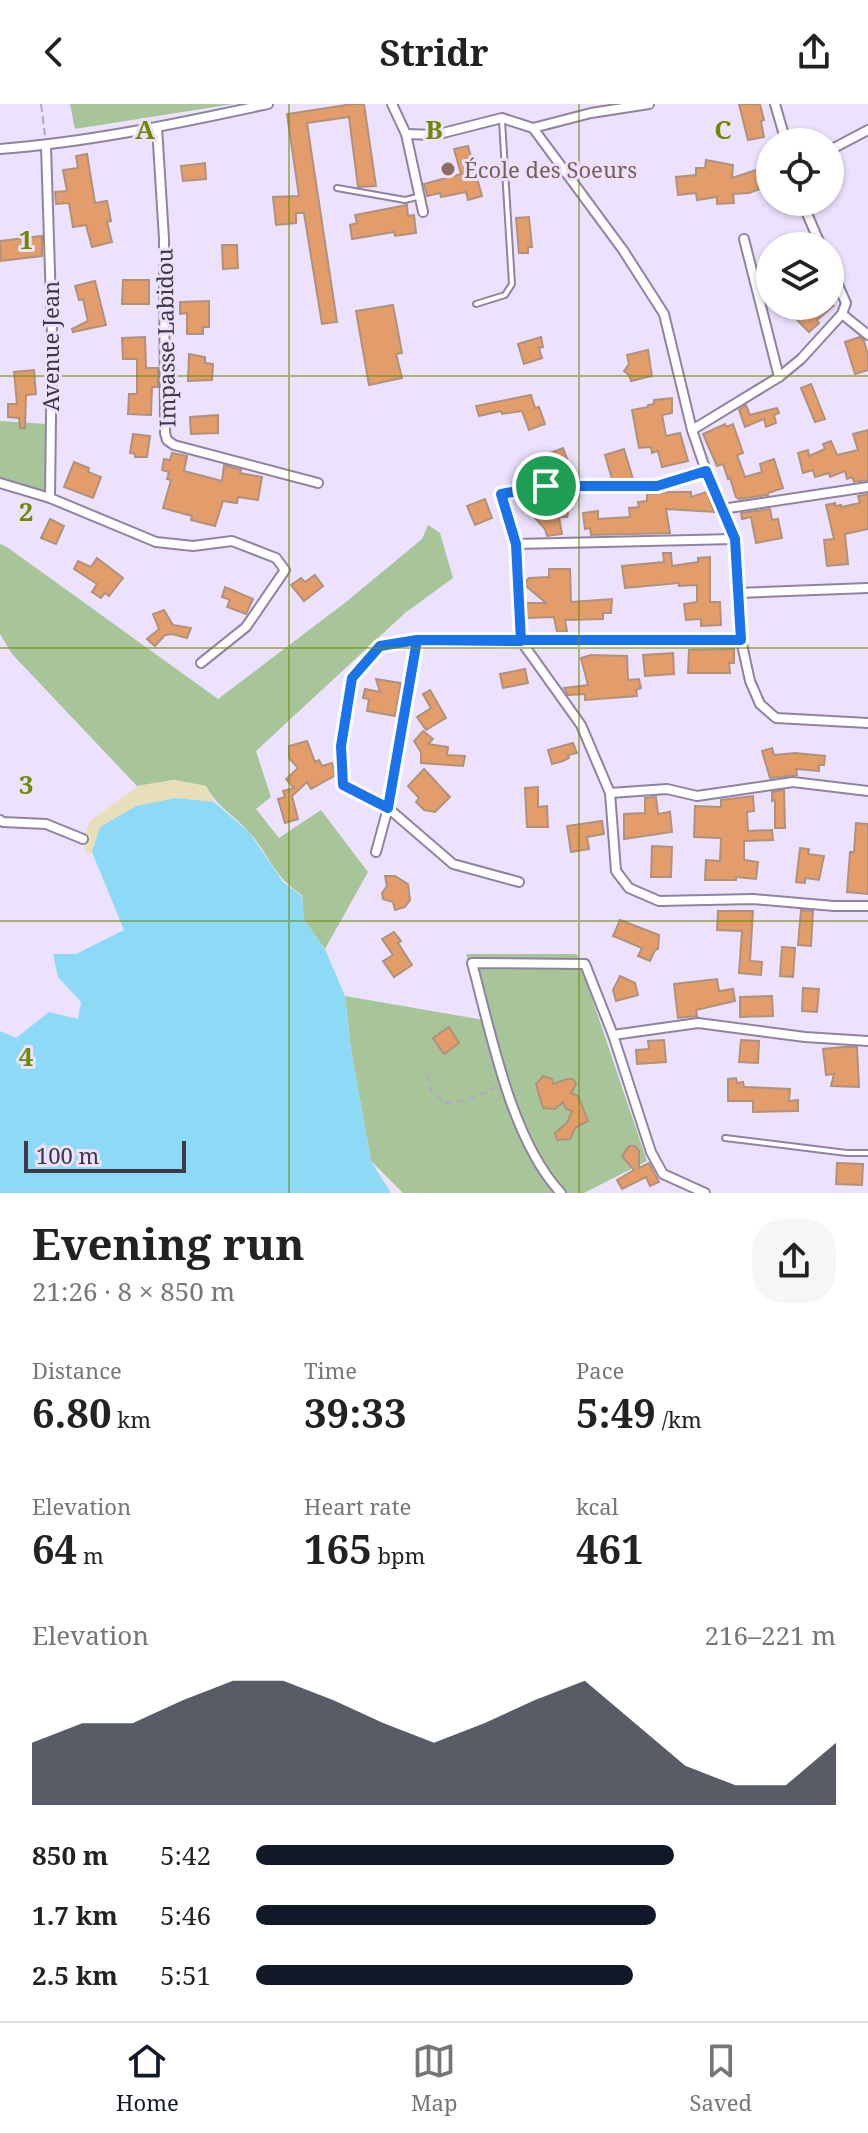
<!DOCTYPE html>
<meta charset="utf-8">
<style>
:root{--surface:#fff;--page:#f6f6f6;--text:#222;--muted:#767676;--line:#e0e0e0;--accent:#111827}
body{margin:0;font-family:"Noto Serif",serif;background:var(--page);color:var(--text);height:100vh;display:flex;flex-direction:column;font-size:30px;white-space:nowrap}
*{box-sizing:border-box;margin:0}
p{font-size:26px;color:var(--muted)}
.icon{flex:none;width:44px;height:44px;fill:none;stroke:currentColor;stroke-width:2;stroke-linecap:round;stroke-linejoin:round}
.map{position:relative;height:1089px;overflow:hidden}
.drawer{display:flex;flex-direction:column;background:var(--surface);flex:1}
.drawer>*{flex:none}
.fabs{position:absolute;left:756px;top:24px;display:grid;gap:16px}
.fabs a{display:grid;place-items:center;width:88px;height:88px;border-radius:50%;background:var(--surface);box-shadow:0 2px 6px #0004;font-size:40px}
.scale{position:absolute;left:24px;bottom:20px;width:162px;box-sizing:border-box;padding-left:8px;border:4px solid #3e3946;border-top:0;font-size:22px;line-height:28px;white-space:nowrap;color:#3e3946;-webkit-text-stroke:6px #ede2fd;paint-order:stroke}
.pin{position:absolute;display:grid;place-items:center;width:68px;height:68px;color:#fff;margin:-34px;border:4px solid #fff;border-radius:50%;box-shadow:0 2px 8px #0007}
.round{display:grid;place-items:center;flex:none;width:84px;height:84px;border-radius:32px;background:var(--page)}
.overview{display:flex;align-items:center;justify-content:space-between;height:136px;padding:0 32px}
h1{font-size:44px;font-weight:700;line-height:60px}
.metrics{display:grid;grid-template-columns:repeat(3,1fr);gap:12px;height:136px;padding:8px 32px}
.metrics div{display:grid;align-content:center}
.metrics b{font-size:40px;font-weight:700}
.metrics small{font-size:22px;font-weight:400}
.metrics p{font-size:22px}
.chart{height:224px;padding:16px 32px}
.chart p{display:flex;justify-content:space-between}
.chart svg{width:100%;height:144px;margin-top:8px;fill:var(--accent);opacity:.7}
ul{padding:0 32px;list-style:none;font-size:26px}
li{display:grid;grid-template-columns:128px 96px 1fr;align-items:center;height:60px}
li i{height:20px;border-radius:10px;background:var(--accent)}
header{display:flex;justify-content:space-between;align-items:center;height:104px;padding:0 32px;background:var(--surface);font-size:36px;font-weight:700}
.dock{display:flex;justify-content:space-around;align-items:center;height:112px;border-top:2px solid var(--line);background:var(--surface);font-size:22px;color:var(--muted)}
.dock a{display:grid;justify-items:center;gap:4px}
.dock .on{color:var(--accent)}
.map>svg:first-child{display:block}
.green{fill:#a8c599}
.sand{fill:#e8deb9}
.water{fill:#8ddaf6}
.building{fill:#e39d6b;stroke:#b0917c;stroke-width:2}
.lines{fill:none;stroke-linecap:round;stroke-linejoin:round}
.lane-casing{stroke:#9083a2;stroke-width:8}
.street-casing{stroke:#9083a2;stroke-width:12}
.path{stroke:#b1a8be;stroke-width:2;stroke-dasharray:8 4;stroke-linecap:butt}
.lane{stroke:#fff;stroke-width:4}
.street{stroke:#fff;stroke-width:8}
.route-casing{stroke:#fff;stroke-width:16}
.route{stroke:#1a73e8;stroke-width:10}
.grid{fill:none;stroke:#6d8a04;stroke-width:2;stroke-opacity:0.55}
.education-dot{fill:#8d6e63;stroke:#ede2fd;stroke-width:3}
.labels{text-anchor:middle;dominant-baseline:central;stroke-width:6;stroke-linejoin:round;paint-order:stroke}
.education-label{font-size:22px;fill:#785e54;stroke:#ede2fd;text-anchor:start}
.street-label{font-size:22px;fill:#3e3946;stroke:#ede2fd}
.grid-label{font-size:26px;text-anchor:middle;font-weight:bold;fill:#6d8a04;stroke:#ede2fd;stroke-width:6;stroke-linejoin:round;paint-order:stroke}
</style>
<header><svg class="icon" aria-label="back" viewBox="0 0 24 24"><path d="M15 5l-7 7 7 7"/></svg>Stridr<svg class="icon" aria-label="share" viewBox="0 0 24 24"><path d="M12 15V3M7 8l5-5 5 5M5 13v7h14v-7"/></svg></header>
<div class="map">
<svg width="868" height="1089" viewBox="0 0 868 1089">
<rect width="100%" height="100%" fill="#ede2fd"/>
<!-- green -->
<g class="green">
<polygon points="70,0 233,0 75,25"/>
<polygon points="0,317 47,320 45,390 0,376"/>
<path d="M428 421 440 429 453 474 405 509 256 647 271 693 256 705 279 734 321 706 368 768 325 845 304 816 302 791C272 771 271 753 249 728 234 711 218 704 206 682L173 676 137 682 12 550 0 530V440L7 443 218 595 346 498 422 435Z"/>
<polygon points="466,850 577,850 647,1057 584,1089 403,1089 371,1057 351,946 345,892 484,916"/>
</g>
<!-- sand -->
<polygon class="sand" points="175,676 206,682 214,698 176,694 100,723 92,748 86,751 83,735 90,717 138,682"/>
<!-- water -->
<polygon class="water" points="176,694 214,698 249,728 283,778 302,792 304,816 325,845 345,892 351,946 371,1057 391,1089 0,1089 0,927 16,934 49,908 78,915 81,898 58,873 53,850 76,850 124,826 92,748 100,723 136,702"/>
<!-- building -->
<g class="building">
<polygon points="353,0 364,0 376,82 358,83 349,13 307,19 337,218 322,220 304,109 296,109 296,119 276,121 273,93 299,92 287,10"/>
<polygon points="739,0 760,0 764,16 761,17 764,33 748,36"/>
<polygon points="468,42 482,92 468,96 466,88 441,93 440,89 427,92 424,80 461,70 454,45"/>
<polygon points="87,50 95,99 107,97 111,117 107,118 112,138 92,143 86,121 73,123 69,99 56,100 55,88 67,87 63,66 78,64 76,52"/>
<polygon points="706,56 733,61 732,74 765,63 770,81 749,89 733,90 734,99 717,100 717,93 697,96 696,89 678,91 676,73 696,71 696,64 705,64"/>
<polygon points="205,59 206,75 183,77 181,62"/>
<polygon points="407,101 408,112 414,111 416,129 395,132 394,128 352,135 350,121 357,119 355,111"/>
<polygon points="529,113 532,143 528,143 528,149 519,149 516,114"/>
<polygon points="42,132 42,152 1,157 0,137"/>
<polygon points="222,141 237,141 238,164 223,165"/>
<polygon points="123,176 149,176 149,200 122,200"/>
<polygon points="95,177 106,221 73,228 72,225 88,217 83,195 79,196 75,182"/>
<polygon points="209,197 209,223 203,223 203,230 187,230 187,209 180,210 180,198"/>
<polygon points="393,201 402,249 396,250 402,274 369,281 356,207"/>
<polygon points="794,202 833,202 817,216 819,219 809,228 797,216 795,210 799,207"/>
<polygon points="145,233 146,264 158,264 158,283 152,283 151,311 128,310 129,290 137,290 137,255 123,255 122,234"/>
<polygon points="541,233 543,243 539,244 542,254 524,260 518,240"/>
<polygon points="860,233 864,237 868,251 868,266 855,270 845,238"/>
<polygon points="648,246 652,272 631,277 629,271 624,267 629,260 627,251"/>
<polygon points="189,250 205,253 205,259 213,260 212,276 188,277"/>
<polygon points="34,266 36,290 26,291 25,324 20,324 19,314 8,313 8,300 17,300 14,268"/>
<polygon points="811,280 825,315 815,318 801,284"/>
<polygon points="531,291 535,304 539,303 545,320 529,326 522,307 502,310 501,307 479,312 476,302"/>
<polygon points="672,294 672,309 662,311 666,332 680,329 688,357 662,363 658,347 652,349 651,343 639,344 632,306 648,303 648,301 654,300 654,296"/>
<polygon points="746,301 750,311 777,304 779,309 774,311 776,319 766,323 764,315 745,323 739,306"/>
<polygon points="218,311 218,329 191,330 190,313"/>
<polygon points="725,320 726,323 733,320 743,349 737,351 745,373 762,368 760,360 774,355 783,384 768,389 768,391 739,395 736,393 730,374 728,375 723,360 717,362 703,330"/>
<polygon points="868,326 868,376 854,378 852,373 847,375 845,367 830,373 829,369 815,373 813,366 803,369 798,349 808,346 809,352 825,345 823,340 831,337 837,351 858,346 853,330"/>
<polygon points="133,330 150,332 147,353 135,353 135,350 130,349"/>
<polygon points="563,344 567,355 563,356 568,375 550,375 542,352"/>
<polygon points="624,345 633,375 612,375 605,351"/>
<polygon points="172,349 187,352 184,367 222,377 224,361 241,366 240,369 262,373 258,396 238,393 237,399 223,397 215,422 191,416 192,412 163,404 171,376 167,375 169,368 162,366 164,355 170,356"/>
<polygon points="74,358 89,364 88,368 101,373 93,394 64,383"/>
<polygon points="668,388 691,388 691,393 707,388 714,408 666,405 670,429 591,431 590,424 585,425 583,409 598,407 598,415 630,413 629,404 639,403 638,398 647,397 647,390"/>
<polygon points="556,389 564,389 568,410 567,413 559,413 562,430 547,432 545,425 536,415 558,409 553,391"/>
<polygon points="868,390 868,425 845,430 848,460 827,462 824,436 834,435 826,401 835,399 835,402 841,401 841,403 860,399 858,392"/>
<polygon points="485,395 492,414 475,421 467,402"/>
<polygon points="770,405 772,416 778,415 782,434 756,439 751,413 742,415 741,409"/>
<polygon points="50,415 64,422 56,440 41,434"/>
<polygon points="663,449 671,449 672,462 698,458 698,454 710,453 710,498 720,498 721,521 701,522 701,515 686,516 684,500 697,498 697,481 679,482 679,479 625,484 622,462 664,458"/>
<polygon points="97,454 123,474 109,492 105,489 101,494 92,488 97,480 74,465 78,457 91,463"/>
<polygon points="549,465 570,465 571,498 612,495 611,509 603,509 603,515 565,516 567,527 557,528 554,513 527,514 527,499 546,499 526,482 526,477 529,474 549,473"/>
<polygon points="315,471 323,482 304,497 291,481 301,474 305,478"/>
<polygon points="225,483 253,495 246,510 227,503 230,496 222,493"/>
<polygon points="164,506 173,521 191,524 187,534 172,530 165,531 155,542 147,535 159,525 153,510"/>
<polygon points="734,545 734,559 729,559 730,569 688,569 689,546"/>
<polygon points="673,549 674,570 645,572 643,551"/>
<polygon points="591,551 627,552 628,576 639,575 641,584 636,586 637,592 585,596 585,590 568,591 564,584 588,581 581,554"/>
<polygon points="525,565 528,579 503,584 500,570"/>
<polygon points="376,575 401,579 395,612 367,607 369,595 363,594 365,585 380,588"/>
<polygon points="430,586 446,614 426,626 417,613 431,604 423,590"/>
<polygon points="423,627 433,635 428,640 448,643 447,651 465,652 463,662 421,659 421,648 414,637"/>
<polygon points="307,637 315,658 319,656 322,662 332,659 335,669 334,672 311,685 307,678 292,692 298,715 285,719 278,695 285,693 283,687 294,684 286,675 298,664 289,654 289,642"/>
<polygon points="573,639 577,649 568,651 569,654 563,657 552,660 548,646"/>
<polygon points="772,644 774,651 795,649 825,652 824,661 819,661 819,667 796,665 797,671 770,674 762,647"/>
<polygon points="424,665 450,693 435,708 424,706 416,698 419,694 408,682"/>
<polygon points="538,683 538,703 547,702 548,723 527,723 525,684"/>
<polygon points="784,686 785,724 775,724 775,696 772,697 772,688"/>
<polygon points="753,692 754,707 747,708 748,727 772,726 773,736 744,737 744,756 758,758 756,775 736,773 736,776 705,776 706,756 720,757 721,734 694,733 695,702 721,703 721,696"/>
<polygon points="656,693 658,710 670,708 672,728 624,735 624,710 645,709 645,694"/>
<polygon points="602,717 604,730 587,733 589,745 571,748 567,722"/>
<polygon points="856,719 868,720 868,790 847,788 850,748 854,748"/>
<polygon points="652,742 672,743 671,773 651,773"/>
<polygon points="800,744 809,745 808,750 824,752 819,776 805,774 805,779 796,778"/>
<polygon points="385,772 395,772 408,780 410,796 405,803 395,806 393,798 383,795 382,789 387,782"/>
<polygon points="801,806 813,807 811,842 798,841"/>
<polygon points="718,807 753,807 750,857 762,858 761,871 739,869 742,827 717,826"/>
<polygon points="620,816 659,831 658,845 655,846 650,857 638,852 642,844 613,832"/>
<polygon points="394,828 401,837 398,839 412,861 394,873 383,857 393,851 382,835"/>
<polygon points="782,843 795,844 793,873 780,872"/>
<polygon points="620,872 635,879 638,891 616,897 613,886"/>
<polygon points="717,875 719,887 733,885 735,897 696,906 697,912 678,914 674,880"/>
<polygon points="803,884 819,885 817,908 802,907"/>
<polygon points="772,892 773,912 740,913 740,893"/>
<polygon points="449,923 459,939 444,950 433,934"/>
<polygon points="664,936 666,958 637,960 636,946 649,945 648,937"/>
<polygon points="741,936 759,937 758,959 739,958"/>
<polygon points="843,943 857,943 859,983 831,982 834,970 826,971 823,945"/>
<polygon points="543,972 552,975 553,980 567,975 573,975 576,980 571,989 578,992 588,1017 575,1024 570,1035 557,1036 555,1029 567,1019 572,1007 566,1005 563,998 555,1005 543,1004 536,980"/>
<polygon points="736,974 737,979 743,978 744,983 790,985 789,997 798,996 798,1007 753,1008 753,997 728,997 728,975"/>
<polygon points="629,1042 635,1042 639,1047 639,1064 649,1059 659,1078 650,1082 646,1073 622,1085 617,1076 634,1066 622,1052"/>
<polygon points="837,1059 863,1060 862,1081 836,1080"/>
</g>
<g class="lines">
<!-- lane casing -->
<g class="lane-casing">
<g id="lane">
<polyline points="337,84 405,96 417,93"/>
<polyline points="476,200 505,191 512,180 502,17"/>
<polyline points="725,1034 847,1049 868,1049"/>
</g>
</g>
<!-- street casing -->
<g class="street-casing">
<g id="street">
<polyline points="392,0 406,30 423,108"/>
<polyline points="775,0 786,38"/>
<polyline points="157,23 164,135 165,329 167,336 174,341 318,379"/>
<polyline points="533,24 591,9 649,0"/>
<polyline points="406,30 435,31 502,14 533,24 623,146 664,210 692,326 706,367 735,435 741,536 750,577 760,600 776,614 868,619"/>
<polyline points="46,42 52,230 50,394"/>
<path d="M0 45C90 38 180 19 268 0"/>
<polyline points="830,46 868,26"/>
<polyline points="802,98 821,142"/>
<polyline points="744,135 779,273"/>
<polyline points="842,210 868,231"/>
<polyline points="692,326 779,273 801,255 842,210 846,199 830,163"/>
<polyline points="706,367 657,382 546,382 501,390 516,440 521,537 581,621 610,689 616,767 629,784 659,797 753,795 834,802 868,802"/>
<polyline points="0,379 50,394 156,438 193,442 232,437 276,454 285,466 246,523 201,559"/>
<polyline points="722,405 868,383"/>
<polyline points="516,440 735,435"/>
<polyline points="738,489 868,484"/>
<polyline points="417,536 380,542 352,574 341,642 343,681 388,704 453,760 519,778"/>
<polyline points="610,689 667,685 697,692 793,678 868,687"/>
<polyline points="0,716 3,718 46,720 83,735"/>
<polyline points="376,748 388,704 417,536 741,536"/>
<polyline points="613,931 698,919 805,933 868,937"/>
<path d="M561 1089C511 1036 491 929 472 859L585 860 613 931 651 1048 663 1070 705 1089"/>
</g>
</g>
<!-- path -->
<g class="path">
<polyline points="41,0 45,31"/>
<polyline points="427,970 431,988 446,999 467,996 497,983"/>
</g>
<!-- lane -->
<use href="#lane" class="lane"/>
<!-- street -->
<use href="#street" class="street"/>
</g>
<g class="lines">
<!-- route casing -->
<g class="route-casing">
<polyline id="route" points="546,382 501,390 516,440 521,537 417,536 380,542 352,574 341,642 343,681 388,704 417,536 741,536 735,435 706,367 657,382 546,382"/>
</g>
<!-- route -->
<use href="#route" class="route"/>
</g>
<!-- grid -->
<path class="grid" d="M289 0V1089M579 0V1089M0 272H868M0 544H868M0 817H868"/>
<!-- markers -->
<circle class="education-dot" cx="448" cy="65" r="8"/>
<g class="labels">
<!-- education labels -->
<g class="education-label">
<text x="464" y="65">École des Soeurs</text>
</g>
<!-- street labels -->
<g class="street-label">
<text transform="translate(165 234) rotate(-91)">Impasse Labidou</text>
<text transform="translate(50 242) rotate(-90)">Avenue Jean</text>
</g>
</g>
<g class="grid-label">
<text x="145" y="35">A</text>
<text x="434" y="35">B</text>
<text x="723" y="35">C</text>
<text x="26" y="145">1</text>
<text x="26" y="417">2</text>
<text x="26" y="690">3</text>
<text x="26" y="962">4</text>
</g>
</svg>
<div class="fabs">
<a><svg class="icon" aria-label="locate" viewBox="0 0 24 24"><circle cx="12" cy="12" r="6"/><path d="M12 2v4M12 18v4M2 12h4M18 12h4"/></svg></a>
<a><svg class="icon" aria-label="layers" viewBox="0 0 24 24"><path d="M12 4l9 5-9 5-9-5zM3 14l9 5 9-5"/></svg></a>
</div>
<div class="scale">100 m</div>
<div class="pin" style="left:546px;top:382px;background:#1e9e55"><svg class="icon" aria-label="arrive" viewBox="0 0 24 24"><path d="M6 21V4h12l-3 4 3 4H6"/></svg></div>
</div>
<section class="drawer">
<div class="overview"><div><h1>Evening run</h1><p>21:26 · 8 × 850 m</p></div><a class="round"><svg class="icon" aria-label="share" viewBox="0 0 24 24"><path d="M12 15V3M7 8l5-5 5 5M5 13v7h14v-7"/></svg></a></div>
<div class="metrics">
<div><p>Distance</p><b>6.80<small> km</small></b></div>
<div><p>Time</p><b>39:33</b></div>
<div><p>Pace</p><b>5:49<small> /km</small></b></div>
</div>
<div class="metrics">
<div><p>Elevation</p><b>64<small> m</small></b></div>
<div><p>Heart rate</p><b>165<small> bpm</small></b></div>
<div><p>kcal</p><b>461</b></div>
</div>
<div class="chart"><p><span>Elevation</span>216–221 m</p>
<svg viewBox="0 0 160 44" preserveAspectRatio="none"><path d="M0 44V25L10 19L20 19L30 12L40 6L50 6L60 12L70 19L80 25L90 19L100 12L110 6L120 19L130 32L140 38L150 38L160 25V44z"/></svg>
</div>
<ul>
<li><b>850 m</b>5:42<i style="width:72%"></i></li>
<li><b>1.7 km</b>5:46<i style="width:69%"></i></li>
<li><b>2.5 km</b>5:51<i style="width:65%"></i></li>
</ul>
</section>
<nav class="dock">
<a class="on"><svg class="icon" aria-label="home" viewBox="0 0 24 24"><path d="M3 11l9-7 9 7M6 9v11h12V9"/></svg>Home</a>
<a><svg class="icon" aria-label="map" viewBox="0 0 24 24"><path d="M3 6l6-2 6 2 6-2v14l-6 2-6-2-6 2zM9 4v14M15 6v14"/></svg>Map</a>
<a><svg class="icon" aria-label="saved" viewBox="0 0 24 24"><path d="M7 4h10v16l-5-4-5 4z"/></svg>Saved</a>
</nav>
